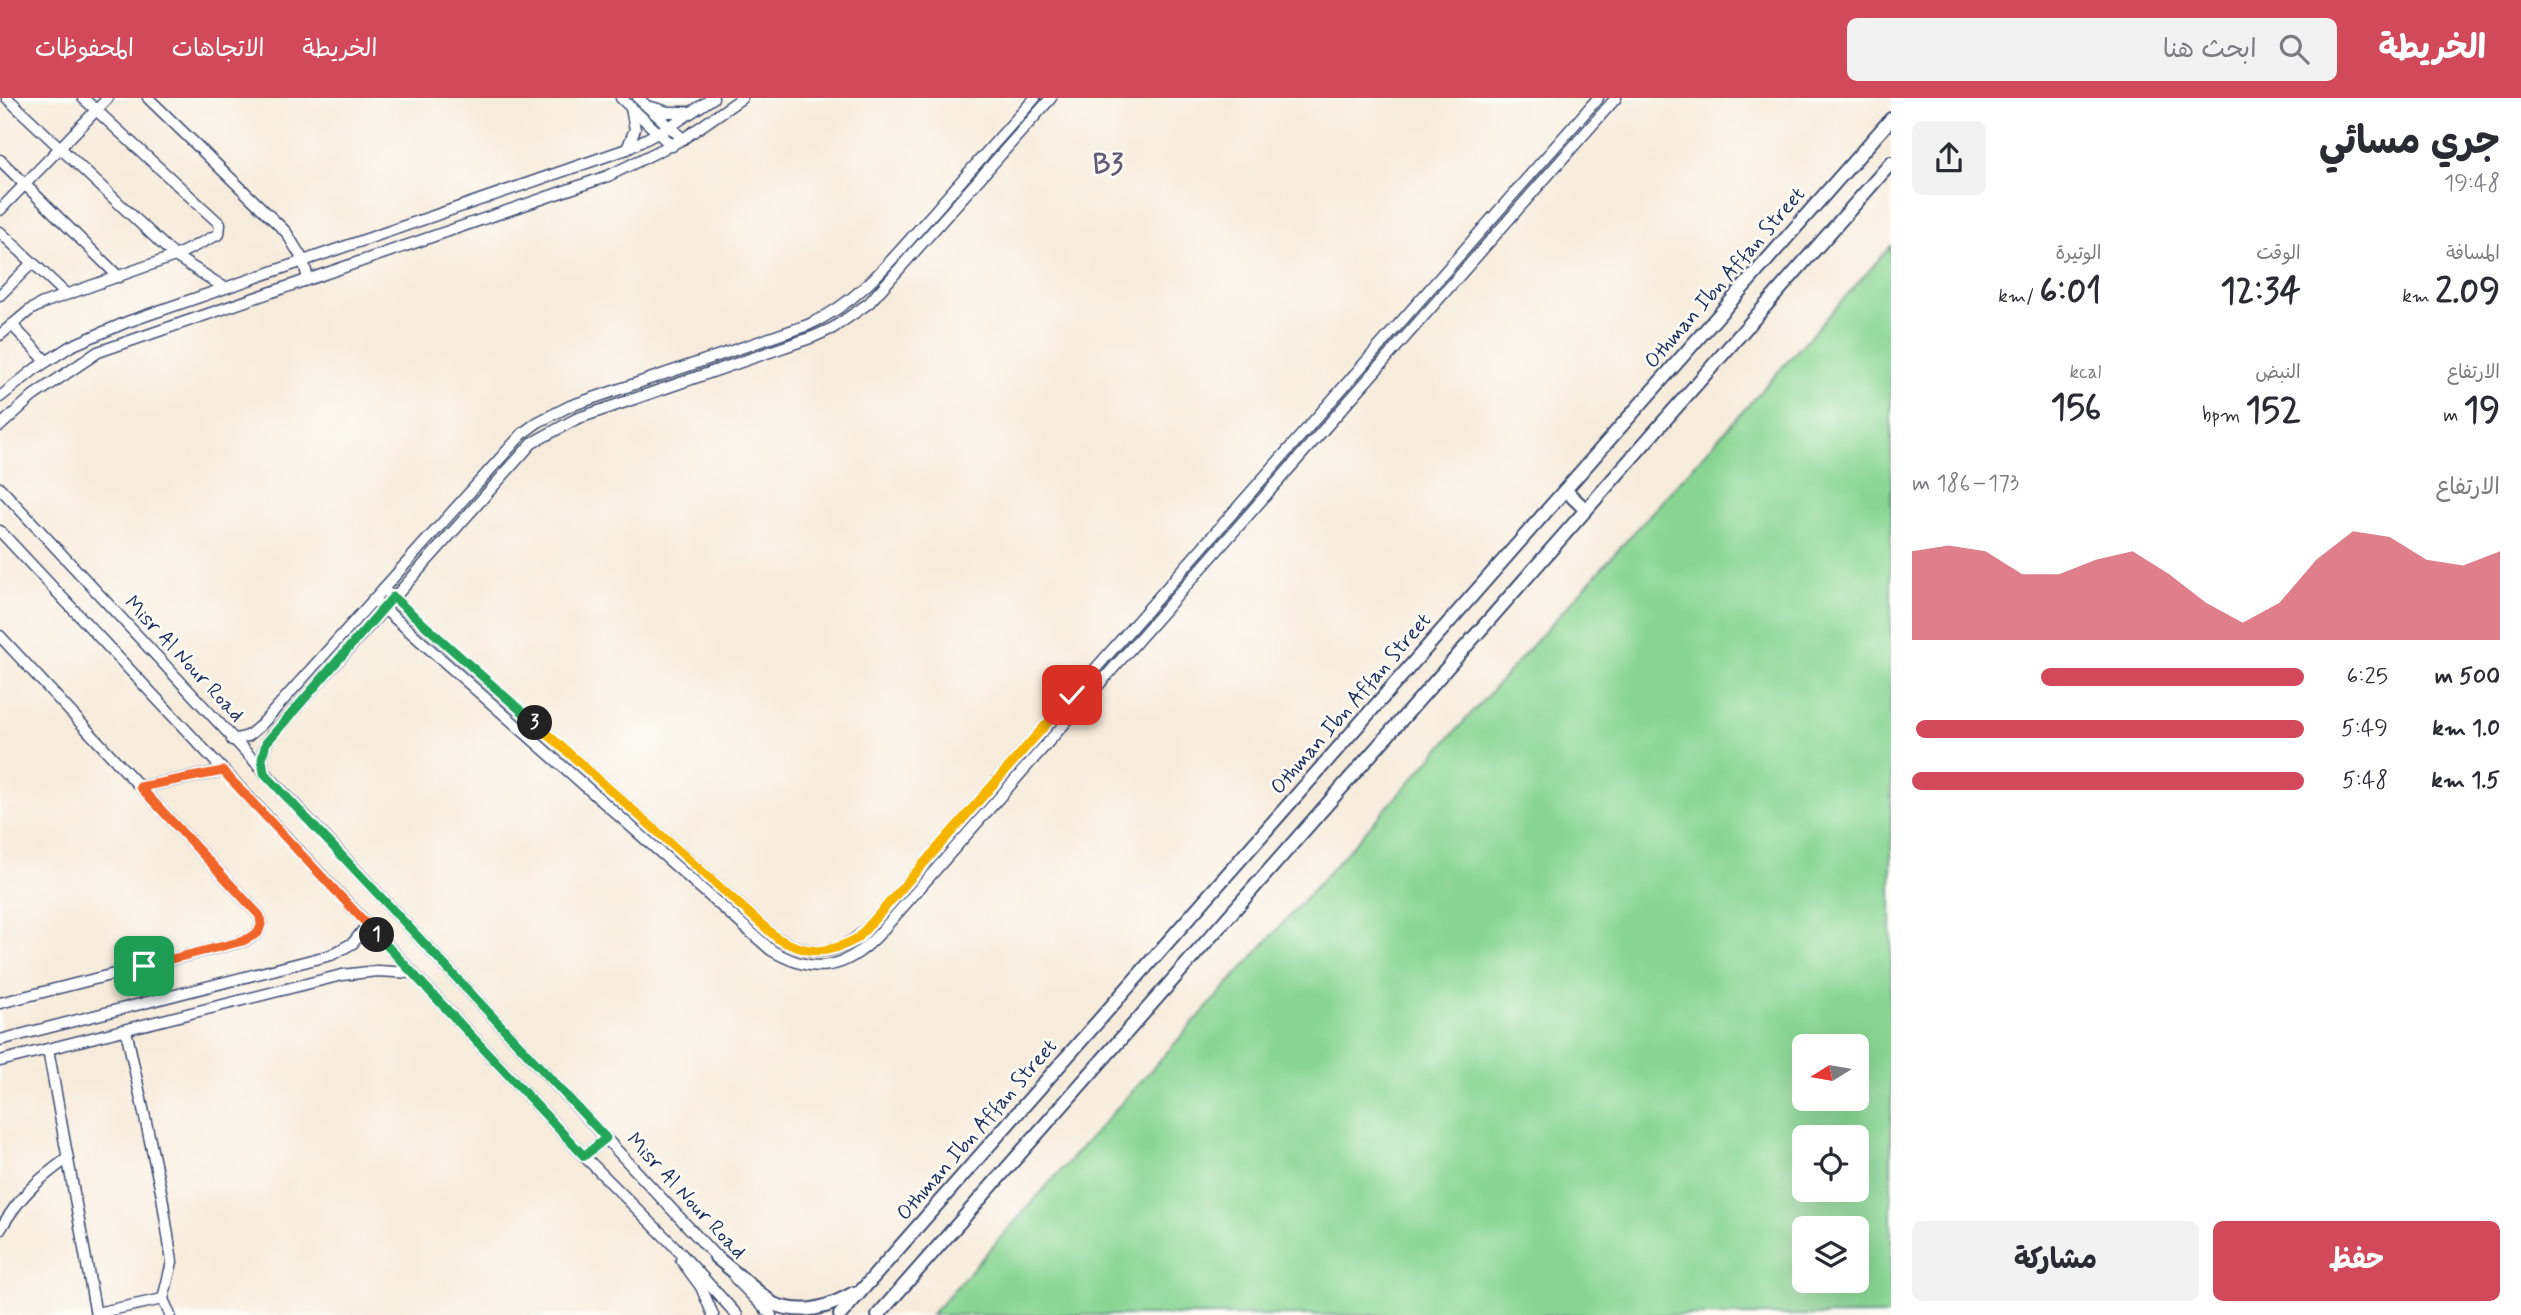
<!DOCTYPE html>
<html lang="ar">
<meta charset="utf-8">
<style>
:root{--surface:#fff;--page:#f2f2f3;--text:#2b2b33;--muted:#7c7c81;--accent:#d1495b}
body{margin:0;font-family:Mynerve,"Playpen Sans Arabic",sans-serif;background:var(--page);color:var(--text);direction:rtl;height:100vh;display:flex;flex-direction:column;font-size:26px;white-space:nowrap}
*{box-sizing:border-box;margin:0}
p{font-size:23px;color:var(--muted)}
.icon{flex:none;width:38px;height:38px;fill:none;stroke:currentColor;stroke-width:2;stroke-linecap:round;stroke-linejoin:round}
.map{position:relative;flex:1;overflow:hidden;direction:ltr}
.panel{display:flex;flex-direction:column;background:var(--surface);width:630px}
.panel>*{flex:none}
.needle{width:46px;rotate:259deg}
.tools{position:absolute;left:1792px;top:936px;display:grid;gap:14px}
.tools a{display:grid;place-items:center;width:77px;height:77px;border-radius:10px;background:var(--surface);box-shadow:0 7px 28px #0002;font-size:35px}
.pin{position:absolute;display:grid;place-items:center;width:60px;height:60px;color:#fff;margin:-30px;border-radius:14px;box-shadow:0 4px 10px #0006}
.km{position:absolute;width:35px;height:35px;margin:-18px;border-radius:50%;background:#222;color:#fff;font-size:19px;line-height:35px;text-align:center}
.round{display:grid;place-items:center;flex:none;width:74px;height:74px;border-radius:10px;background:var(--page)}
.head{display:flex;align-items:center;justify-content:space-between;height:119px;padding:0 21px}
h1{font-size:38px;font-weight:700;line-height:52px}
.figures{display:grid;grid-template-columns:repeat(3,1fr);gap:10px;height:119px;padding:7px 21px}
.figures div{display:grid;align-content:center}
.figures b{font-size:35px;font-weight:700}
.figures small{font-size:19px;font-weight:400}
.figures p{font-size:19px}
.chart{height:196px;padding:14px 21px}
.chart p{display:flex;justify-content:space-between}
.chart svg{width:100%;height:126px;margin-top:7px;fill:var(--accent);opacity:.7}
.cta{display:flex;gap:14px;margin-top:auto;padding:14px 21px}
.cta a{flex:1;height:80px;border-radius:10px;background:var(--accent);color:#fff;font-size:28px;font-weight:700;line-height:80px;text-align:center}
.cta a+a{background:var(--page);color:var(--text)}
ul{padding:0 21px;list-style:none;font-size:23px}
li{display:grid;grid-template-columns:112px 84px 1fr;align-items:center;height:52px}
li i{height:18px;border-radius:9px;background:var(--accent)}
header{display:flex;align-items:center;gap:42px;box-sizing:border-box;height:98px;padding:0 35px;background:var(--accent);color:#fff}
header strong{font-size:33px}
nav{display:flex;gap:38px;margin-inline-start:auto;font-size:24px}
.search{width:490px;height:63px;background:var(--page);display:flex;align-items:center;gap:18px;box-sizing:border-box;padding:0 24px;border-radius:10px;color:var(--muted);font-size:26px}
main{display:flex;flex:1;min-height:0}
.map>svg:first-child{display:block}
.grass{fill:#88d593;stroke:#528278;stroke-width:2;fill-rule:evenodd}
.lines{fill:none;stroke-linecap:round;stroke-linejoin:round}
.minor-casing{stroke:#3c4b71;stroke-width:13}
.major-casing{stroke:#3c4b71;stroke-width:16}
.minor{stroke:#fff;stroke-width:10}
.major{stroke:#fff;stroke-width:12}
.split-1-casing{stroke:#fff;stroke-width:14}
.split-2-casing{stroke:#fff;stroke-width:14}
.split-3-casing{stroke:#fff;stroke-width:14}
.split-4-casing{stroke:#fff;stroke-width:14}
.split-1{stroke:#f0652b;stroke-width:9}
.split-2{stroke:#22a559;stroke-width:9}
.split-3{stroke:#22a559;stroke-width:9}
.split-4{stroke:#f5b400;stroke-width:9}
.labels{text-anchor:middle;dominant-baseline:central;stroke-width:5;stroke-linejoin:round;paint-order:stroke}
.street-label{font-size:21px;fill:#1b2f5e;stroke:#fdfcf7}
.district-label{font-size:28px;font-weight:bold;fill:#625c77;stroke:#fdfcf7}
</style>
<header>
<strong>الخريطة</strong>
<div class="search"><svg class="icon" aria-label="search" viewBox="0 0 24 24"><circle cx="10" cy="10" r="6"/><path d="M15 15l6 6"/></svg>ابحث هنا</div>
<nav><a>الخريطة</a><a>الاتجاهات</a><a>المحفوظات</a></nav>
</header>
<main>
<section class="panel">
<div class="head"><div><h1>جري مسائي</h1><p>19:48</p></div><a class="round"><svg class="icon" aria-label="share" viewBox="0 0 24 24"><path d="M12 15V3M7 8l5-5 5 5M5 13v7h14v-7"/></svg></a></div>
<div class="figures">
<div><p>المسافة</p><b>2.09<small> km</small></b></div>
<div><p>الوقت</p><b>12:34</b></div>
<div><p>الوتيرة</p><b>6:01<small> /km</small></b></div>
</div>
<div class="figures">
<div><p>الارتفاع</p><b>19<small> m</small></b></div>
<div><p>النبض</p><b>152<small> bpm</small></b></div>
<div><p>kcal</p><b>156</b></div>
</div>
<div class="chart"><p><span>الارتفاع</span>173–186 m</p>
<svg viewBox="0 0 160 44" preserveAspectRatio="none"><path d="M0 44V13L10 11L20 13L30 21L40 21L50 16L60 13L70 21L80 31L90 38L100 31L110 16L120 6L130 8L140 16L150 18L160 13V44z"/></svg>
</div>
<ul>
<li><b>500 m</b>6:25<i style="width:67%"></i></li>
<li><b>1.0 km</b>5:49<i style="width:99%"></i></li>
<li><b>1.5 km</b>5:48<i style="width:100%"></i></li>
</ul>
<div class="cta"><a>حفظ</a><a>مشاركة</a></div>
</section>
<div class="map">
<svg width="1891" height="1217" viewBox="0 0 1891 1217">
<rect width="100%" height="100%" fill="#fdfcf7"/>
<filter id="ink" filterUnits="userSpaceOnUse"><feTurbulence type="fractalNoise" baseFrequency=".0143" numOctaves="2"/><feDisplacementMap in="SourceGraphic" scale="14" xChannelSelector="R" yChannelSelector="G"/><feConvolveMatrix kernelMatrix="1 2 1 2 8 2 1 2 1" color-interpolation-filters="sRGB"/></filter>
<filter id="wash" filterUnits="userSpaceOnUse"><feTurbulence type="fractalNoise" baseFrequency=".00686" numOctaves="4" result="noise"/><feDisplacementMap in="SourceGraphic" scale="28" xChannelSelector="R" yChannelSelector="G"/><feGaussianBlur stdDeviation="1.57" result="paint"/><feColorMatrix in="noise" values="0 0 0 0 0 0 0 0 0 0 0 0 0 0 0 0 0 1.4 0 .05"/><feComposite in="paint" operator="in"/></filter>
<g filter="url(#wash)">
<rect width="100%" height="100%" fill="#f7ecdb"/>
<!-- grass -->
<path class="grass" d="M1891 148V1217H931ZM1804 948H1857V1001H1804ZM1804 1040H1857V1092H1804ZM1804 1130H1857V1183H1804Z"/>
</g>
<g filter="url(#ink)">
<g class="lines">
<!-- minor casing -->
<g class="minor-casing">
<g id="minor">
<polyline points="7,0 175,158 225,190"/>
<polyline points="148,0 286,134 303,162 308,181"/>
<polyline points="621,0 672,48"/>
<polyline points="638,0 683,41"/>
<polyline points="651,9 668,14 691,14"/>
<polyline points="627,51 635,31 631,10"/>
<polyline points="0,62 119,179"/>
<polyline points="0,112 108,0"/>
<polyline points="0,134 66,196"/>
<polyline points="0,197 32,165"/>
<polyline points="12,227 46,263"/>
<polyline points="0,237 30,212 43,205 175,158 219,136 220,126 83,0"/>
<polyline points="0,299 35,271 71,248 127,224 627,51 669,29 713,0"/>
<polyline points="0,328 33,298 98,254 608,78 683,41 742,0"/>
<polyline points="0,390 720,1163"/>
<polyline points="0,433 584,1058 675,1149 737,1217"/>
<path d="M383 491 777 840C812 860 841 858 869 828L1598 0"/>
<path d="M373 501 771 852C813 877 845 873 879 836L1616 0"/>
<polyline points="0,538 260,818 261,826 258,835 244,843 0,905"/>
<path d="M232 642 248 638 261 627 523 335 538 324 570 308 808 227C862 203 896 156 935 113 968 75 1001 38 1035 0"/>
<path d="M264 675C261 660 262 651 271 638L532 345 576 321 813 239 833 230 869 205 1051 0"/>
<polyline points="140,689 223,673"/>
<polyline points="126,932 162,1098 172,1164 163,1201 170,1217"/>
<polyline points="0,942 331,857 353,845 367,827"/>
<polyline points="48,951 96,1217"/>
<polyline points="0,963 342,877 377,873 412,875"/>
<polyline points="584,1058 606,1040"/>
<path d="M0 1132C19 1099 37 1082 68 1060"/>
<polyline points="681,1162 701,1189 713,1217"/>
<polyline points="735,1180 771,1217"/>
<polyline points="96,1215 163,1201"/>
</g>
</g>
<!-- major casing -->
<g class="major-casing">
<g id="major">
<polyline points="1565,392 1586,412"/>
<path d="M716 1159 773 1206C803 1217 826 1211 854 1195"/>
<polyline points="840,1217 1891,21"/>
<polyline points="878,1217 1891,65"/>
</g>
</g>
<!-- minor -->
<use href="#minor" class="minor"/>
<!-- major -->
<use href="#major" class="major"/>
</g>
</g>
<g class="lines" filter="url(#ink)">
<!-- split-1 casing -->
<g class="split-1-casing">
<polyline id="split-1" points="144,868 243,843 258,835 261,827 260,818 140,689 223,673 377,837"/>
</g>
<!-- split-2 casing -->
<g class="split-2-casing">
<polyline id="split-2" points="377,837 584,1058 606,1040 407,827"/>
</g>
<!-- split-3 casing -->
<g class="split-3-casing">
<polyline id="split-3" points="407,827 264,675 262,661 266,645 393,499 535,625"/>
</g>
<!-- split-4 casing -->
<g class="split-4-casing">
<path id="split-4" d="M535 625 777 840C807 857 828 857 858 840L1072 597"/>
</g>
<!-- split-1 -->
<use href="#split-1" class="split-1"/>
<!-- split-2 -->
<use href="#split-2" class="split-2"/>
<!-- split-3 -->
<use href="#split-3" class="split-3"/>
<!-- split-4 -->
<use href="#split-4" class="split-4"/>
</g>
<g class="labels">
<!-- street labels -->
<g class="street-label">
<text transform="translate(1725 180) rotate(-49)">Othman Ibn Affan Street</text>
<text transform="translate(184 561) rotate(47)">Misr Al Nour Road</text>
<text transform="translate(1351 606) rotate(-49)">Othman Ibn Affan Street</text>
<text transform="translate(977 1032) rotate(-49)">Othman Ibn Affan Street</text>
<text transform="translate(686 1098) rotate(47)">Misr Al Nour Road</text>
</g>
<!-- district labels -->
<g class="district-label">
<text x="1108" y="67">B3</text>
</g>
</g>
</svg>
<div class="tools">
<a><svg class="needle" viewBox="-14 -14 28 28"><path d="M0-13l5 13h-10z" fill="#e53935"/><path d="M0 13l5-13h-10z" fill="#7c7c81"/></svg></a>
<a><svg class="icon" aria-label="locate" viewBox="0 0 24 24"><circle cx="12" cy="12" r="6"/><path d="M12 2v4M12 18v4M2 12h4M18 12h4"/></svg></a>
<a><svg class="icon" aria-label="layers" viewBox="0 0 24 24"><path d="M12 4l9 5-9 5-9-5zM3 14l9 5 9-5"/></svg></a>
</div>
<div class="pin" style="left:144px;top:868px;background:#1e9e55"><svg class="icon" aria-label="arrive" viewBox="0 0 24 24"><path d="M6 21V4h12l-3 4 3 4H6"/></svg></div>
<div class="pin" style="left:1072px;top:597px;background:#d93025"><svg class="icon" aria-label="check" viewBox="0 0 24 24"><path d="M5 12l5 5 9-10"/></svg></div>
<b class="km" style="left:377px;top:837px">1</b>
<b class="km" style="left:535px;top:625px">3</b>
</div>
</main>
